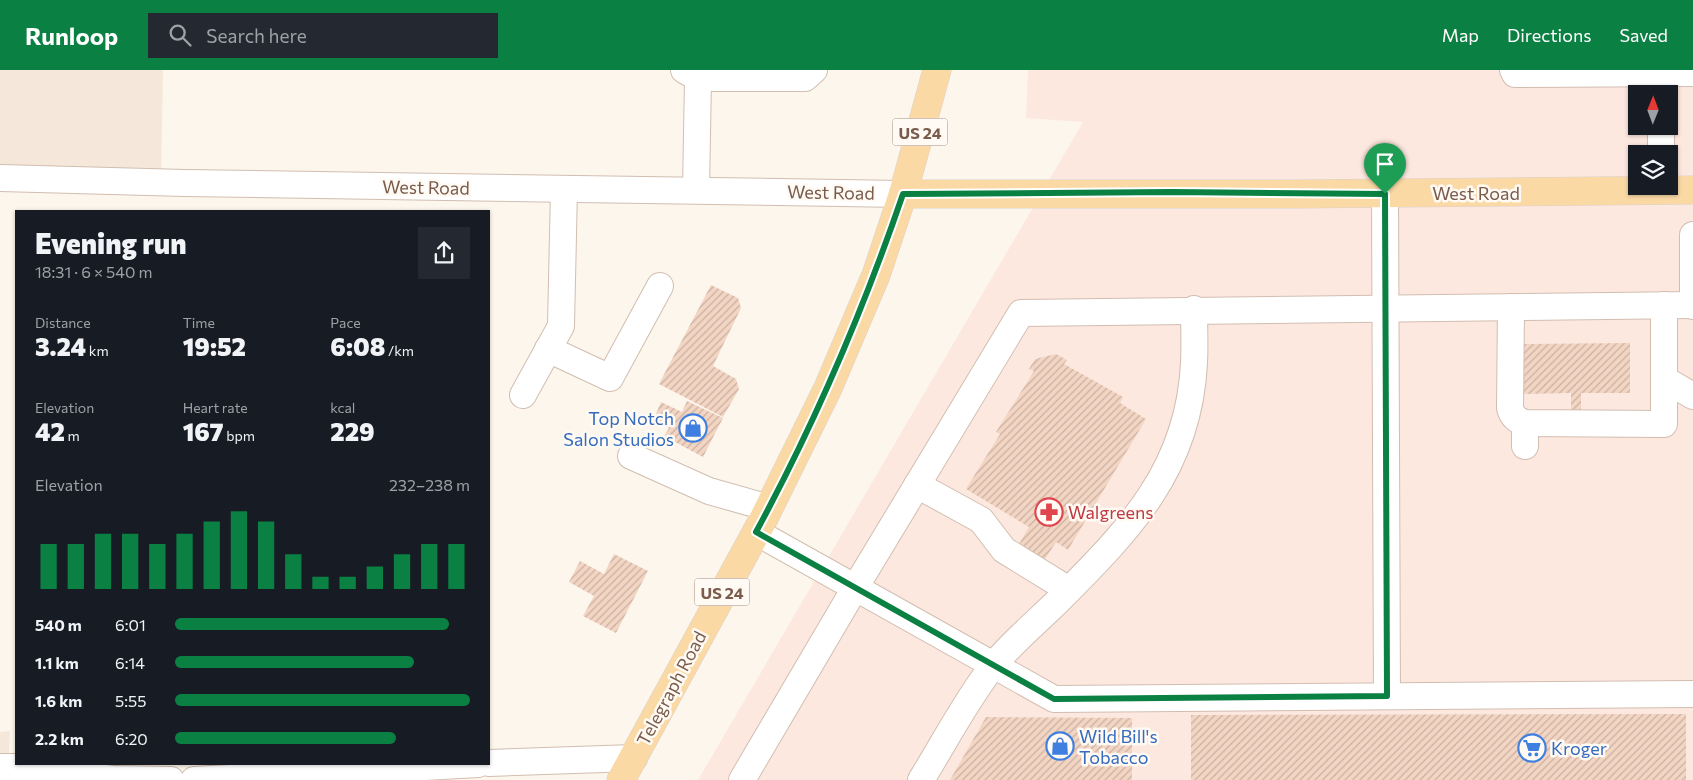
<!DOCTYPE html>
<meta charset="utf-8">
<style>
:root{--surface:#171b24;--page:#242831;--text:#f1f3f6;--muted:#9ea1a6;--accent:#0b8043}
body{margin:0;font-family:Commissioner,sans-serif;background:var(--page);color:var(--text);height:100vh;display:flex;flex-direction:column;font-size:19px;white-space:nowrap}
*{box-sizing:border-box;margin:0}
p{font-size:16px;color:var(--muted)}
.icon{flex:none;width:28px;height:28px;fill:none;stroke:currentColor;stroke-width:2;stroke-linecap:round;stroke-linejoin:round}
.map{position:relative;flex:1;overflow:hidden}
.side{position:absolute;left:15px;top:140px;width:475px;height:555px;display:flex;flex-direction:column;background:var(--surface);border-radius:0px;box-shadow:0 1px 4px #0004}
.side>*{flex:none}
.needle{width:32px;rotate:1deg}
.tools{position:absolute;left:1628px;top:15px;display:grid;gap:10px}
.tools a{display:grid;place-items:center;width:50px;height:50px;border-radius:0px;background:var(--surface);box-shadow:0 1px 4px #0004;font-size:25px}
.pin{position:absolute;display:grid;place-items:center;width:42px;height:42px;color:#fff;margin:-51px -21px;border-radius:50% 50% 50% 0;rotate:-45deg;box-shadow:0 0 5px #0007}
.pin .icon{rotate:45deg}
.round{display:grid;place-items:center;flex:none;width:52px;height:52px;border-radius:0px;background:var(--page)}
.summary{display:flex;align-items:center;justify-content:space-between;height:85px;padding:0 20px}
h1{font-size:28px;font-weight:800;line-height:38px}
.metrics{display:grid;grid-template-columns:repeat(3,1fr);gap:8px;height:85px;padding:5px 20px}
.metrics div{display:grid;align-content:center}
.metrics b{font-size:25px;font-weight:800}
.metrics small{font-size:14px;font-weight:400}
.metrics p{font-size:14px}
.chart{height:140px;padding:10px 20px}
.chart p{display:flex;justify-content:space-between}
.chart svg{width:100%;height:90px;margin-top:5px;stroke:var(--accent);stroke-width:6}
ul{padding:0 20px;list-style:none;font-size:16px}
li{display:grid;grid-template-columns:80px 60px 1fr;align-items:center;height:38px}
li i{height:12px;border-radius:6px;background:var(--accent)}
header{display:flex;align-items:center;gap:30px;box-sizing:border-box;height:70px;padding:0 25px;background:var(--accent);color:#fff}
header strong{font-size:24px}
nav{display:flex;gap:28px;margin-inline-start:auto;font-size:18px}
.search{width:350px;height:45px;background:var(--page);display:flex;align-items:center;gap:12px;box-sizing:border-box;padding:0 18px;border-radius:0px;color:var(--muted);font-size:19px}
.map>svg:first-child{display:block}
.residential{fill:#f5e8da}
.commercial{fill:#fde8e0;fill-rule:evenodd}
.building{fill:url(#building-hatch)}
.lines{fill:none;stroke-linecap:round;stroke-linejoin:round}
.minor-casing{stroke:#d1beb0;stroke-width:28}
.major-casing{stroke:#dad1cd;stroke-width:29}
.minor{stroke:#fff;stroke-width:26}
.major{stroke:#fbd9a5;stroke-width:28}
.route-casing{stroke:#fff;stroke-width:10}
.route{stroke:#0b8043;stroke-width:6}
.labels{text-anchor:middle;dominant-baseline:central;stroke-width:5;stroke-linejoin:round;paint-order:stroke}
.shield{fill:#fffaf3;stroke:#a28b7f;stroke-width:1}
.shield-label{font-size:16px;font-weight:bold;fill:#7a5c4d}
.street-label{font-size:18px;fill:#7a5c4d;stroke:#fffaf3}
.shop-label{font-size:18px;fill:#366cbe;stroke:#fffaf3;text-anchor:start}
.health-label{font-size:18px;fill:#be3a42;stroke:#fffaf3;text-anchor:start}
</style>
<header>
<strong>Runloop</strong>
<div class="search"><svg class="icon" aria-label="search" viewBox="0 0 24 24"><circle cx="10" cy="10" r="6"/><path d="M15 15l6 6"/></svg>Search here</div>
<nav><a>Map</a><a>Directions</a><a>Saved</a></nav>
</header>
<div class="map">
<svg width="1693" height="710" viewBox="0 0 1693 710">
<defs>
<pattern id="building-hatch" width="6" height="6" patternUnits="userSpaceOnUse" patternTransform="scale(1.25)"><rect width="6" height="6" fill="#f3d5c3"/><path d="M-1 1l2-2M0 6l6-6M5 7l2-2" fill="none" stroke="#cab0a1"/></pattern>
</defs>
<rect width="100%" height="100%" fill="#fdf6ec"/>
<!-- residential -->
<g class="residential">
<polygon points="0,0 163,0 161,113 0,108"/>
<polygon points="10,661 8,710 0,710 0,662"/>
</g>
<!-- commercial -->
<path class="commercial" d="M1028 0H1693V710H698L1083 52 1026 48ZM1636 24H1669V56H1636ZM1636 84H1669V116H1636Z"/>
<!-- building -->
<g class="building">
<polygon points="711,215 738,228 741,238 713,296 736,309 739,319 723,347 659,314"/>
<polygon points="1630,273 1630,323 1581,323 1581,342 1571,342 1571,323 1523,324 1522,274"/>
<polygon points="1056,284 1067,290 1064,294 1123,327 1120,333 1146,349 1068,480 1056,472 1045,489 1019,474 1029,457 966,419 1000,364 996,362 1034,301 1029,299 1035,289"/>
<polygon points="687,331 723,348 703,387 664,366 669,358 653,351 661,332 682,342"/>
<polygon points="614,484 648,501 616,563 583,546 594,526 569,512 580,491 604,504"/>
<polygon points="1686,644 1686,710 1191,710 1191,645"/>
<polygon points="986,647 1132,648 1132,710 950,710"/>
</g>
<g class="lines">
<!-- minor casing -->
<g class="minor-casing">
<g id="minor">
<polyline points="684,0 698,8 805,8 814,0"/>
<polyline points="1513,0 1515,4 1693,3"/>
<polyline points="1661,56 1661,84"/>
<polyline points="0,108 185,113 903,124"/>
<polyline points="696,120 698,8"/>
<polyline points="1385,124 1387,626"/>
<polyline points="1693,165 1693,236"/>
<path d="M1511 237 1510 338C1512 347 1517 350 1525 353L1664 354V235"/>
<polyline points="548,279 610,308 660,216"/>
<polyline points="1664,309 1693,326"/>
<polyline points="523,325 561,256 564,119"/>
<polyline points="1525,353 1525,376"/>
<polyline points="631,386 709,421 769,438"/>
<polyline points="917,415 981,450 1004,480 1069,520"/>
<polyline points="756,462 1054,629 1693,624"/>
<polyline points="489,693 634,688"/>
<polyline points="0,697 24,697 112,709 171,710"/>
<polyline points="194,710 478,694"/>
<polyline points="742,710 855,518 1021,243 1692,235"/>
<path d="M921 710C944 673 965 632 992 597 1010 574 1038 551 1059 530 1130 459 1189 399 1194 293 1195 275 1194 257 1194 239"/>
</g>
</g>
<!-- major casing -->
<g class="major-casing">
<g id="major">
<polyline points="903,124 1297,124 1693,120"/>
<polyline points="621,710 764,448 828,318 876,205 903,124 937,0"/>
</g>
</g>
<!-- minor -->
<use href="#minor" class="minor"/>
<!-- major -->
<use href="#major" class="major"/>
</g>
<g class="lines">
<!-- route casing -->
<g class="route-casing">
<path id="route" d="M1172 122 1385 124 1387 626 1054 629 756 462C815 353 863 241 903 124Z"/>
</g>
<!-- route -->
<use href="#route" class="route"/>
</g>
<!-- icons -->
<defs>
<g id="shop-ring" transform="scale(1.4375)"><circle r="9.5" fill="#fffaf3" stroke="#3f7fe0" stroke-width="1.5"/><path d="M-5-2.5h2.3a2.7 3.5 0 0 1 5.4 0H5L5.5 6h-11ZM-1.5-2.5h3a1.5 2.3 0 0 0-3 0Z" fill="#3f7fe0"/></g>
<g id="pharmacy-ring" transform="scale(1.4375)"><circle r="9.5" fill="#fffaf3" stroke="#e0444e" stroke-width="1.5"/><path d="M-2-6h4v4h4v4h-4v4h-4v-4h-4v-4h4Z" fill="#e0444e"/></g>
<g id="supermarket-ring" transform="scale(1.4375)"><circle r="9.5" fill="#fffaf3" stroke="#3f7fe0" stroke-width="1.5"/><path d="M-6-5.5h2.5l.6 2H6L4.5 2H-2.5L-4.4-4H-6ZM-1.5 3.2a1.3 1.3 0 1 0 .1 0ZM3 3.2a1.3 1.3 0 1 0 .1 0Z" fill="#3f7fe0"/></g>
</defs>
<g fill-rule="evenodd">
<use href="#shop-ring" x="693" y="358"/>
<use href="#pharmacy-ring" x="1049" y="442"/>
<use href="#shop-ring" x="1060" y="676"/>
<use href="#supermarket-ring" x="1532" y="678"/>
</g>
<g class="labels">
<!-- shield labels -->
<g class="shield">
<rect x="892.5" y="48.5" width="55" height="27" rx="4"/>
<rect x="694.5" y="508.5" width="55" height="27" rx="4"/>
</g>
<g class="shield-label">
<text x="920" y="62">US 24</text>
<text x="722" y="522">US 24</text>
</g>
<!-- street labels -->
<g class="street-label">
<text transform="translate(426 117) rotate(1)">West Road</text>
<text transform="translate(831 122) rotate(1)">West Road</text>
<text x="1476" y="123">West Road</text>
<text transform="translate(671 618) rotate(-62)">Telegraph Road</text>
</g>
<!-- shop labels -->
<g class="shop-label">
<text x="674" y="348" text-anchor="end">Top Notch<tspan x="674" dy="21">Salon Studios</tspan></text>
<text x="1079" y="666">Wild Bill's<tspan x="1079" dy="21">Tobacco</tspan></text>
<text x="1551" y="678">Kroger</text>
</g>
<!-- health labels -->
<g class="health-label">
<text x="1068" y="442">Walgreens</text>
</g>
</g>
</svg>
<div class="tools">
<a><svg class="needle" viewBox="-14 -14 28 28"><path d="M0-13l5 13h-10z" fill="#e53935"/><path d="M0 13l5-13h-10z" fill="#9ea1a6"/></svg></a>
<a><svg class="icon" aria-label="layers" viewBox="0 0 24 24"><path d="M12 4l9 5-9 5-9-5zM3 14l9 5 9-5"/></svg></a>
</div>
<div class="pin" style="left:1385px;top:124px;background:#1e9e55"><svg class="icon" aria-label="arrive" viewBox="0 0 24 24"><path d="M6 21V4h12l-3 4 3 4H6"/></svg></div>
<section class="side">
<div class="summary"><div><h1>Evening run</h1><p>18:31 · 6 × 540 m</p></div><a class="round"><svg class="icon" aria-label="share" viewBox="0 0 24 24"><path d="M12 15V3M7 8l5-5 5 5M5 13v7h14v-7"/></svg></a></div>
<div class="metrics">
<div><p>Distance</p><b>3.24<small> km</small></b></div>
<div><p>Time</p><b>19:52</b></div>
<div><p>Pace</p><b>6:08<small> /km</small></b></div>
</div>
<div class="metrics">
<div><p>Elevation</p><b>42<small> m</small></b></div>
<div><p>Heart rate</p><b>167<small> bpm</small></b></div>
<div><p>kcal</p><b>229</b></div>
</div>
<div class="chart"><p><span>Elevation</span>232–238 m</p>
<svg viewBox="0 0 160 44" preserveAspectRatio="none"><path d="M5 44V22M15 44V22M25 44V17M35 44V17M45 44V22M55 44V17M65 44V11M75 44V6M85 44V11M95 44V27M105 44V38M115 44V38M125 44V33M135 44V27M145 44V22M155 44V22"/></svg>
</div>
<ul>
<li><b>540 m</b>6:01<i style="width:93%"></i></li>
<li><b>1.1 km</b>6:14<i style="width:81%"></i></li>
<li><b>1.6 km</b>5:55<i style="width:100%"></i></li>
<li><b>2.2 km</b>6:20<i style="width:75%"></i></li>
</ul>
</section>
</div>
